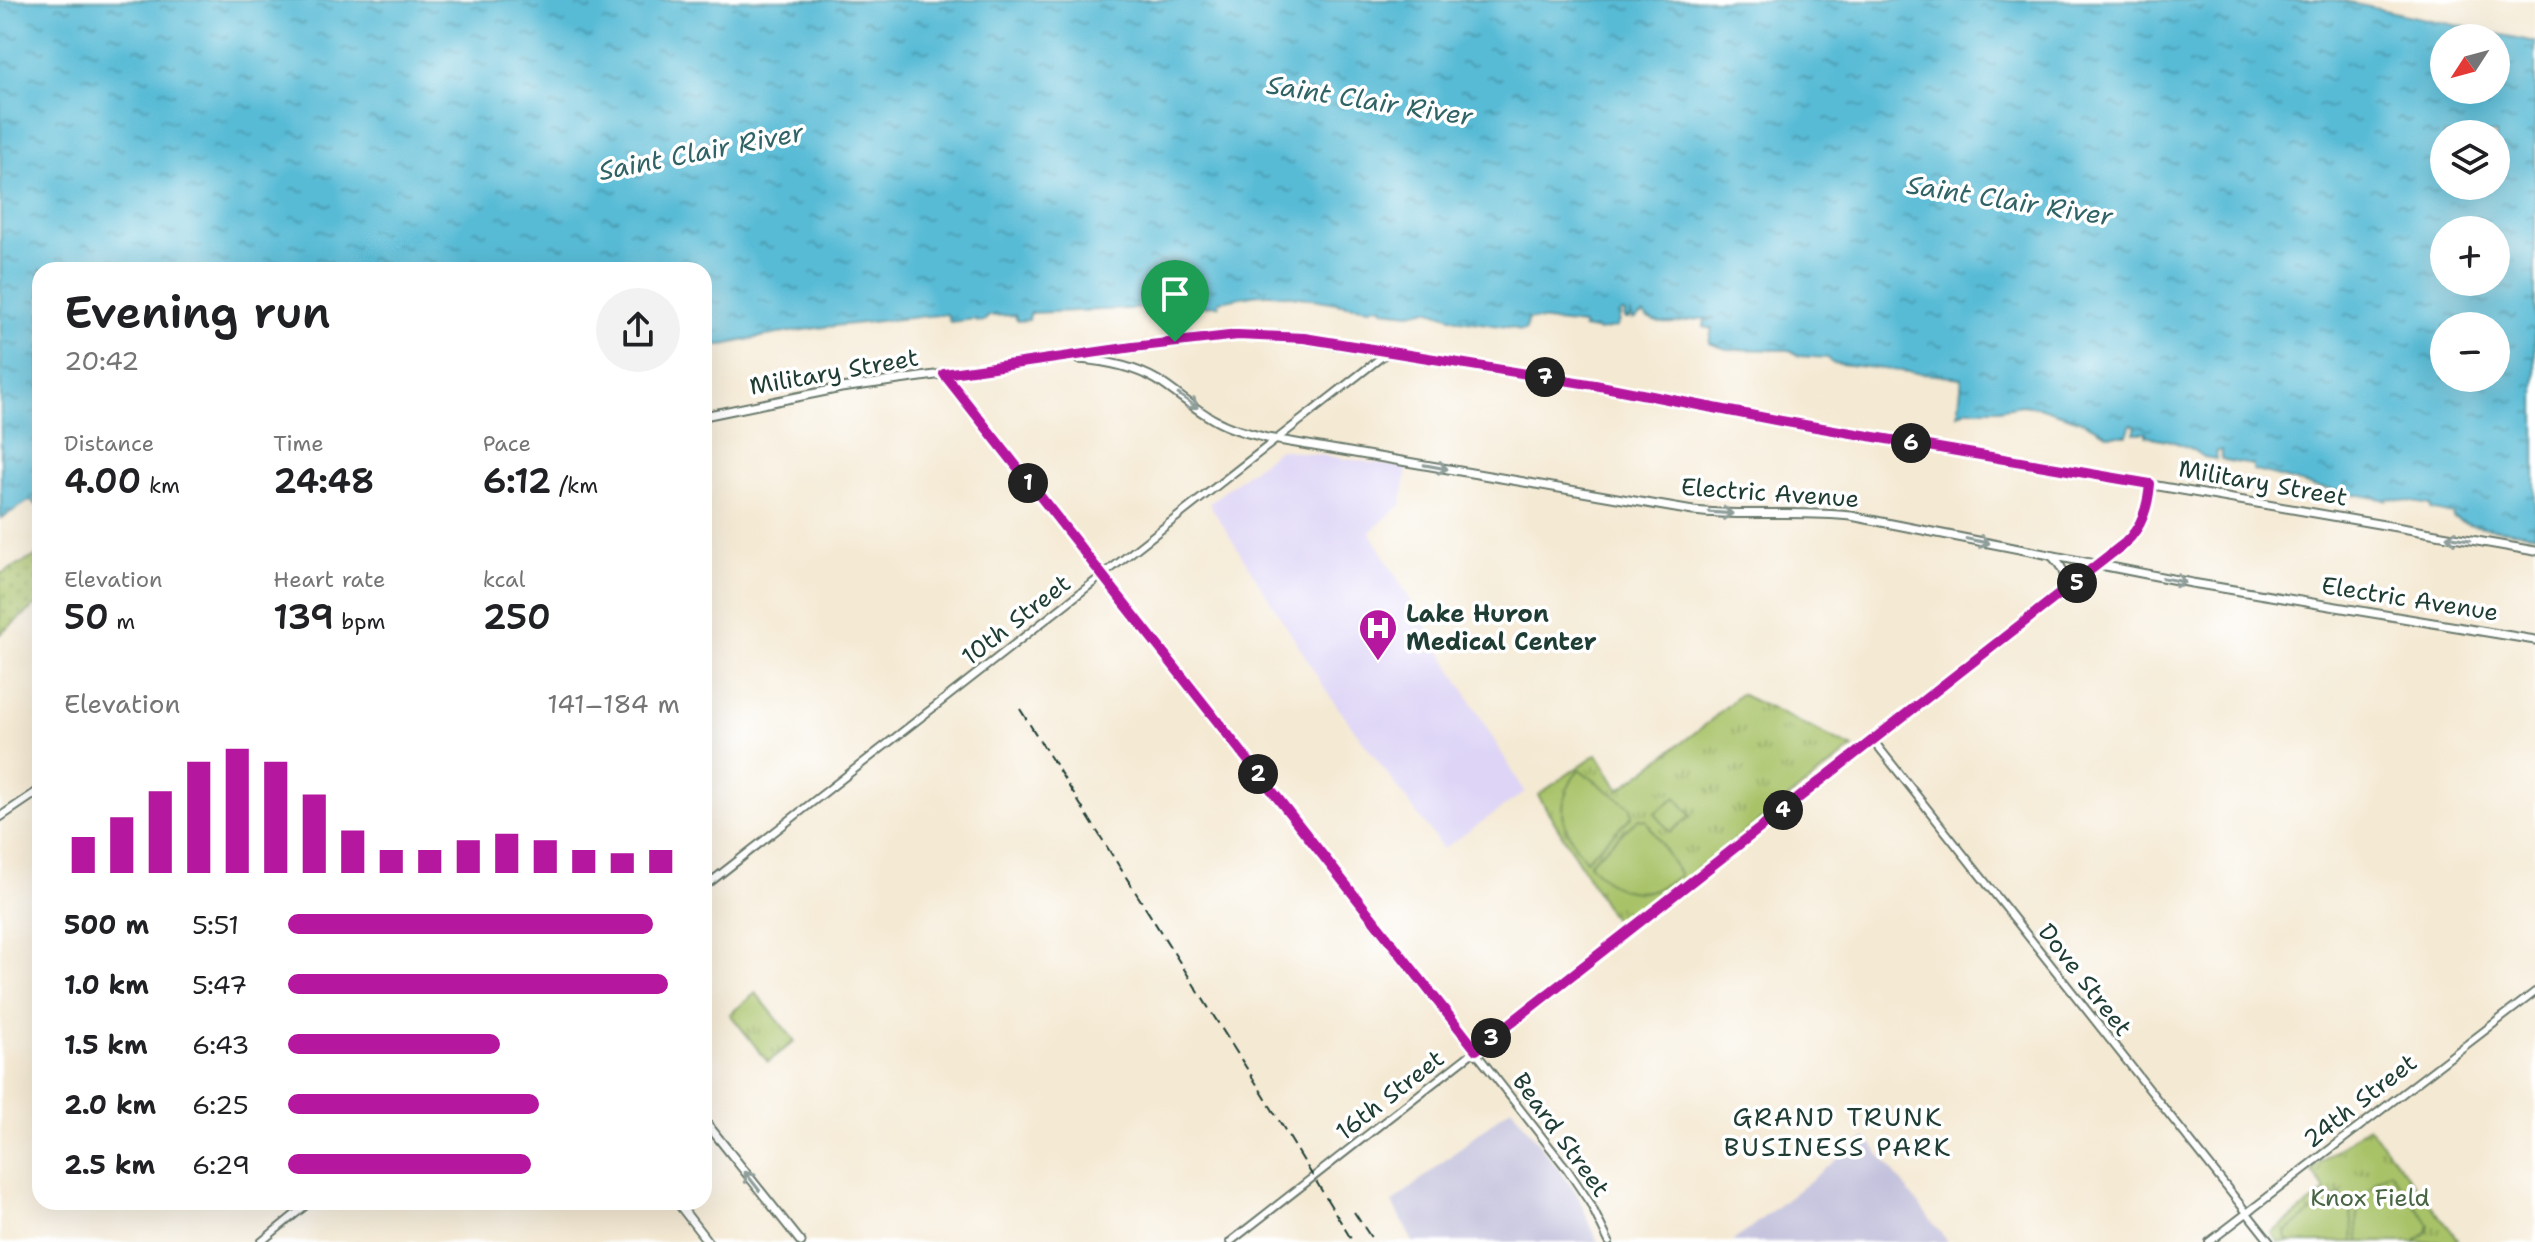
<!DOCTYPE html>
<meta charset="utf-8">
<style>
:root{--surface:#fff;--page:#f2f2f2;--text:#202124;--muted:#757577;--accent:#b5179e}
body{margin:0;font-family:"Shantell Sans",sans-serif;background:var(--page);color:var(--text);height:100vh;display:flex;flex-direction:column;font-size:30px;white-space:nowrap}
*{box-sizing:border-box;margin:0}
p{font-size:26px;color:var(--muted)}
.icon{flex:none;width:44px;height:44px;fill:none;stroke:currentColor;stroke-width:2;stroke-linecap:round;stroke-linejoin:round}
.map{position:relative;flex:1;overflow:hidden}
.details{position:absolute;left:32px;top:262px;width:680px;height:948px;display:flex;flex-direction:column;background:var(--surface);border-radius:24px;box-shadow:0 8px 32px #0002}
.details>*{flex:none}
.needle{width:52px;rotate:234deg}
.tools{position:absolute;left:2430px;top:24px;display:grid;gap:16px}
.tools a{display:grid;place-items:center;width:80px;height:80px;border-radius:50%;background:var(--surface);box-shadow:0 8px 32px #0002;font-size:40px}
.pin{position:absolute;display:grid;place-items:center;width:68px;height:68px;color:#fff;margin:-82px -34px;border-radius:50% 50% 50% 0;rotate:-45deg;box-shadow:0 0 8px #0007}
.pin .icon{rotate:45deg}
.km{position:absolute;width:40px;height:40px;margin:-20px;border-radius:50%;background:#222;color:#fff;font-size:22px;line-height:40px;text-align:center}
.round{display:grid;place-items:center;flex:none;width:84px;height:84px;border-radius:42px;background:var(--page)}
.summary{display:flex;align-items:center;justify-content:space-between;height:136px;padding:0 32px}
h1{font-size:44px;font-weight:600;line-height:60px}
.figures{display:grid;grid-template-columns:repeat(3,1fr);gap:12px;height:136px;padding:8px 32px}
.figures div{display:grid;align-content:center}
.figures b{font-size:34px;font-weight:600}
.figures small{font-size:22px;font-weight:400}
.figures p{font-size:22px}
.chart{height:224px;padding:16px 32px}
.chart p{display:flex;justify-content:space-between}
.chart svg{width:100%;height:144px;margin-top:8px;stroke:var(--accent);stroke-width:6}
ul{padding:0 32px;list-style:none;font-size:26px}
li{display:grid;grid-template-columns:128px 96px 1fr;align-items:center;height:60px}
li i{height:20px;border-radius:10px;background:var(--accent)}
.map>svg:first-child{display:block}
.built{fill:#ded5f6}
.industrial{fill:#c3c1dc}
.grass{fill:url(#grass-dots);stroke:#64804e;stroke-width:2}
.park{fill:url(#park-tufts);stroke:#64804e;stroke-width:2}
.pitch{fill:#a8c268;stroke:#64804e;stroke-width:2}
.water{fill:url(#water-ripples);stroke:#3c7c85;stroke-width:2;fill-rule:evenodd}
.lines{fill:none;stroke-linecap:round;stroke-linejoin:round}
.secondary-casing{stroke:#6a796c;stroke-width:10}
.primary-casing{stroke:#6a796c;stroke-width:11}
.secondary{stroke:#fff;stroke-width:6}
.primary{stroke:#fff;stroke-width:7}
.rail{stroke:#1f3d34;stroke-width:2;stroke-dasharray:12 6;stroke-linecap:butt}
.oneway{stroke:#8f9e9a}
.route-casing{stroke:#fff;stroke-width:16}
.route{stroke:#b5179e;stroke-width:10}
.labels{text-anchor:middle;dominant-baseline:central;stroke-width:7;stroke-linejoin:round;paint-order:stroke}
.street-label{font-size:24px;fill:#1f3d34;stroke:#fff}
.poi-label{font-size:24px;font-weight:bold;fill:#1f3d34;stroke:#fff;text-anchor:start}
.park-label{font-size:24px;fill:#486544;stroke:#fff}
.water-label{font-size:26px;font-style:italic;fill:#306365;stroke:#fff}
.neighbourhood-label{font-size:26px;letter-spacing:2px;fill:#1f3d34;stroke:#fff}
</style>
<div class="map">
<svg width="2535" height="1242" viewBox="0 0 2535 1242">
<defs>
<pattern id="grass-dots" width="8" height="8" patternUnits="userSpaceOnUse" patternTransform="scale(2)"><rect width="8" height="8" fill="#a8c268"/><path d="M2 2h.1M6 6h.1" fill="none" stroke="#889f56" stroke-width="1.8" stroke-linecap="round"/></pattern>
<pattern id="park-tufts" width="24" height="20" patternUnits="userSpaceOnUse" patternTransform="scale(2)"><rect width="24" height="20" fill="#a8c268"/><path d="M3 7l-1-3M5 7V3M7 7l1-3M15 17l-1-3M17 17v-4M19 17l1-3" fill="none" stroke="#889f56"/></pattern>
<pattern id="water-ripples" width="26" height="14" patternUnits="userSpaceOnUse" patternTransform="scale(2)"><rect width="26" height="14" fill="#58bbd6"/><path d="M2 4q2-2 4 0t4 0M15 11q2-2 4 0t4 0" fill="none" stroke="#4899ae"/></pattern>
</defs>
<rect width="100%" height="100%" fill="#fff"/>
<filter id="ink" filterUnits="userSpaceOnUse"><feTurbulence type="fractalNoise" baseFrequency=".0125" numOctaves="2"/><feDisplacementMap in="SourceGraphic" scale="16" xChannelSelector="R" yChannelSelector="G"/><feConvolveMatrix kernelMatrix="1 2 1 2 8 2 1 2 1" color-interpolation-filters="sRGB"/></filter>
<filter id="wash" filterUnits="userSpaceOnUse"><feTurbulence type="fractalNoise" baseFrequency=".006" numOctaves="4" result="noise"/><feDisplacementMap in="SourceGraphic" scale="32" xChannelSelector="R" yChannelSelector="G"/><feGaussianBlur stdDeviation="1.8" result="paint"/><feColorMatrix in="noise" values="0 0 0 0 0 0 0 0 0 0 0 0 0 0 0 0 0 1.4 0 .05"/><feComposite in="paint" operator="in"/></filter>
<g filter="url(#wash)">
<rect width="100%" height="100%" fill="#f4e9d3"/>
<!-- built -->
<polygon class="built" points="1279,449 1407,468 1402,504 1370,532 1525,792 1443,849 1331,698 1209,503"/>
<!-- industrial -->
<g class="industrial">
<polygon points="1511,1107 1577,1194 1598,1242 1413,1242 1392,1203"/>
<polygon points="1866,1137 1948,1242 1732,1242"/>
</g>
<!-- grass -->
<polygon class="grass" points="40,554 40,602 0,634 0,574"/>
<!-- park -->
<g class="park">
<polygon points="1740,694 1853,748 1620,930 1538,795 1597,754 1619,790 1709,722"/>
<polygon points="756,993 795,1041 768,1062 730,1014"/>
<polygon points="2368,1126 2458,1239 2454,1242 2279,1242 2272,1233 2326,1191 2311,1170"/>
</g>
<!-- pitch -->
<g class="pitch">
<path d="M1579 769 1631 808 1632 816 1586 860C1560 828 1554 804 1579 769Z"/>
<polygon points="1676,797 1691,816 1670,832 1655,813"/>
<path d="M1638 819 1646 820 1680 875C1646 901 1616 897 1589 863Z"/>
<path d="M2390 1171 2429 1225 2427 1232 2414 1242H2360C2351 1212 2365 1187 2390 1171Z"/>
<polygon points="2340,1194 2351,1212 2354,1242 2290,1242 2286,1237 2287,1231 2331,1197 2333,1199"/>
</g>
<!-- water -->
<path class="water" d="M0 0H2336L2507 36 2535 42V534C2508 529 2478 530 2453 518V514L2430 509V505L2389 498 2387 500 2316 487 2253 470V465L2221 460 2222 451H2217L2216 459 2204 457 2188 447 2171 441 2146 436V433H2134L2136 426 2131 424 2127 435H2109L2082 421 2039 407 2021 405 1999 409H1968L1958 414 1962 378 1832 363 1828 358 1799 356 1790 350 1727 349 1709 343 1712 329 1704 327 1705 320 1715 319C1690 315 1664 334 1643 314L1633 320 1631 314 1629 319H1624L1625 313 1621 312 1617 327 1599 331 1583 328V325L1528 319 1526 330 1520 331 1514 328 1460 320 1428 309 1410 313 1383 310V307L1373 306 1372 308C1338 305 1303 295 1269 294 1248 293 1239 299 1219 301V305L1030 313 1029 320 1017 321 1015 315 989 316 984 321 977 322 976 319 950 322 947 314C874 322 799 327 728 344 719 346 712 344 704 348V270H40V504L35 505 31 500 1 518ZM2444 38H2496V90H2444ZM2444 134H2496V186H2444ZM2444 230H2496V282H2444ZM2444 326H2496V378H2444Z"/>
</g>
<g filter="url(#ink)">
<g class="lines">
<!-- secondary casing -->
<g class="secondary-casing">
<g id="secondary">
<polyline points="944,374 1567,1169 1590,1203 1609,1242"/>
<polyline points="1873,740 2270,1242"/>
<polyline points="704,887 1388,352"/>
<polyline points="261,1242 310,1202"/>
<path d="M1230 1242 2125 543C2142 527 2148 507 2150 484"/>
<polyline points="2209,1242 2535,992"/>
</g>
</g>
<!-- primary casing -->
<g class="primary-casing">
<g id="primary">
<path d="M1078 359C1106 361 1133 366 1157 380 1176 392 1193 408 1213 419 1230 429 1248 433 1267 438L1693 511C1745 517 1798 510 1851 516L2192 583 2535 640"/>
<polyline points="704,416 841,388 1175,342 1238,335 1279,336 1595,385 1781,421 2535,551"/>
<path d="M2052 556C2065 569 2067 578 2062 595"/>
<polyline points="0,817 40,790"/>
<polyline points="704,1120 801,1242"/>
<polyline points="677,1202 708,1242"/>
</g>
</g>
<!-- secondary -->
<use href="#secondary" class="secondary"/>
<!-- primary -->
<use href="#primary" class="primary"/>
<!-- rail -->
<g class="rail">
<polyline points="1020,709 1261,1091 1353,1242"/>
<polyline points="1354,1212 1374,1242"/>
</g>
</g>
<!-- one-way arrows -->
<defs><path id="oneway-shaft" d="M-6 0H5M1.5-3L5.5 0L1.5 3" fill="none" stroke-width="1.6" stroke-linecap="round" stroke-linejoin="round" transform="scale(2)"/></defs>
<g class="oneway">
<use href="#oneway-shaft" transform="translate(1188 401) rotate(35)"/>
<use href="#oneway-shaft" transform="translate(1436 467) rotate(10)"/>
<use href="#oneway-shaft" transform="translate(1721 513) rotate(4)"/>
<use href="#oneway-shaft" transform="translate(2458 538) rotate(-170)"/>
<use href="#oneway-shaft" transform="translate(1978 541) rotate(11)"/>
<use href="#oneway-shaft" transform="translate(2174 580) rotate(11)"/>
<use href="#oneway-shaft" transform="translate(752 1181) rotate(-128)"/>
</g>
</g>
<g class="lines" filter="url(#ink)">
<!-- route casing -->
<g class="route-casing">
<path id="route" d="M1238 335 1304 338 1595 385 1781 421 2150 484C2148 507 2142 527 2125 543L1476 1050 944 374 1133 347Z"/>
</g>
<!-- route -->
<use href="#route" class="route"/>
</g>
<!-- icons -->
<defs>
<g id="hospital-pin" transform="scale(2)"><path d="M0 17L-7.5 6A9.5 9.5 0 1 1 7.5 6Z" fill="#b5179e" stroke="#fff"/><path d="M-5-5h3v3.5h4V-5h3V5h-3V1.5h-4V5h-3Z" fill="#fff"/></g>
</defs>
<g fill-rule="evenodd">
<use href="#hospital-pin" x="1378" y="628"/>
</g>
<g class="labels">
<!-- street labels -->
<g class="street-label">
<text transform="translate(834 372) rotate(-10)">Military Street</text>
<text transform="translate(2263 483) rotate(10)">Military Street</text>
<text transform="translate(1770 493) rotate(4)">Electric Avenue</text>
<text transform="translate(2410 599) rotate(9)">Electric Avenue</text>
<text transform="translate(1016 620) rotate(-38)">10th Street</text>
<text transform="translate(2085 980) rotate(52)">Dove Street</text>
<text transform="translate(1390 1095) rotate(-38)">16th Street</text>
<text transform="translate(2360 1101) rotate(-38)">24th Street</text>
<text transform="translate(1561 1135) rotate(54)">Beard Street</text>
</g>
<!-- poi labels -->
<g class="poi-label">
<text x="1406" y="614">Lake Huron<tspan x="1406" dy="28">Medical Center</tspan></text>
</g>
<!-- park labels -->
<g class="park-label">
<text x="2370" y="1198">Knox Field</text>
</g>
<!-- water labels -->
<g class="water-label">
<text transform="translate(1370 100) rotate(9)">Saint Clair River</text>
<text transform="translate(701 151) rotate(-11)">Saint Clair River</text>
<text transform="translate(2010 200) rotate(9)">Saint Clair River</text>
</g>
<!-- neighbourhood labels -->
<g class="neighbourhood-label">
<text x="1838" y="1116">GRAND TRUNK<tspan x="1838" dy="30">BUSINESS PARK</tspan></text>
</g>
</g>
</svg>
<div class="tools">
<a><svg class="needle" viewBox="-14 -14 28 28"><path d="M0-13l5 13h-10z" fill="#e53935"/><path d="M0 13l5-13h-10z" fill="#757577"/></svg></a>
<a><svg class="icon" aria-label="layers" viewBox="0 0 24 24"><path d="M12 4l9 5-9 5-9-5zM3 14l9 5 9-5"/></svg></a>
<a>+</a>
<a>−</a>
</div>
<div class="pin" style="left:1175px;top:342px;background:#1e9e55"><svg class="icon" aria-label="arrive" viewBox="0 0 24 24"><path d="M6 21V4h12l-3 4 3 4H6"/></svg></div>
<b class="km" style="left:1028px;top:483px">1</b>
<b class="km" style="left:1258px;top:774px">2</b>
<b class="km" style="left:1491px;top:1038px">3</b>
<b class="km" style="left:1783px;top:810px">4</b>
<b class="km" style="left:2077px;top:583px">5</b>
<b class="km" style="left:1911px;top:443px">6</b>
<b class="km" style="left:1545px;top:377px">7</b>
<section class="details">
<div class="summary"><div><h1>Evening run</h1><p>20:42</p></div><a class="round"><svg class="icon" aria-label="share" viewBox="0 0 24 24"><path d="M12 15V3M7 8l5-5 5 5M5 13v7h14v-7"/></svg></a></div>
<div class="figures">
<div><p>Distance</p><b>4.00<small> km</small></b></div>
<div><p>Time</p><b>24:48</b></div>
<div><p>Pace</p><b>6:12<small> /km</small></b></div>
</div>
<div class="figures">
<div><p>Elevation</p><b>50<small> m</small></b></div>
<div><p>Heart rate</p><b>139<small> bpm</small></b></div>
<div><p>kcal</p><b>250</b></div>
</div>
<div class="chart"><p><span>Elevation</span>141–184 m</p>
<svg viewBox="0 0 160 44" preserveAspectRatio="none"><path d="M5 44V33M15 44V27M25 44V19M35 44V10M45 44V6M55 44V10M65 44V20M75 44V31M85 44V37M95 44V37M105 44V34M115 44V32M125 44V34M135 44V37M145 44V38M155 44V37"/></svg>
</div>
<ul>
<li><b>500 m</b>5:51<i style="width:93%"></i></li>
<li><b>1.0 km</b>5:47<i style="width:97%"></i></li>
<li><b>1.5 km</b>6:43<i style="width:54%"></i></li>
<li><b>2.0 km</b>6:25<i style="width:64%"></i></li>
<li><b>2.5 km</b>6:29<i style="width:62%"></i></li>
</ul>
</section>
</div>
